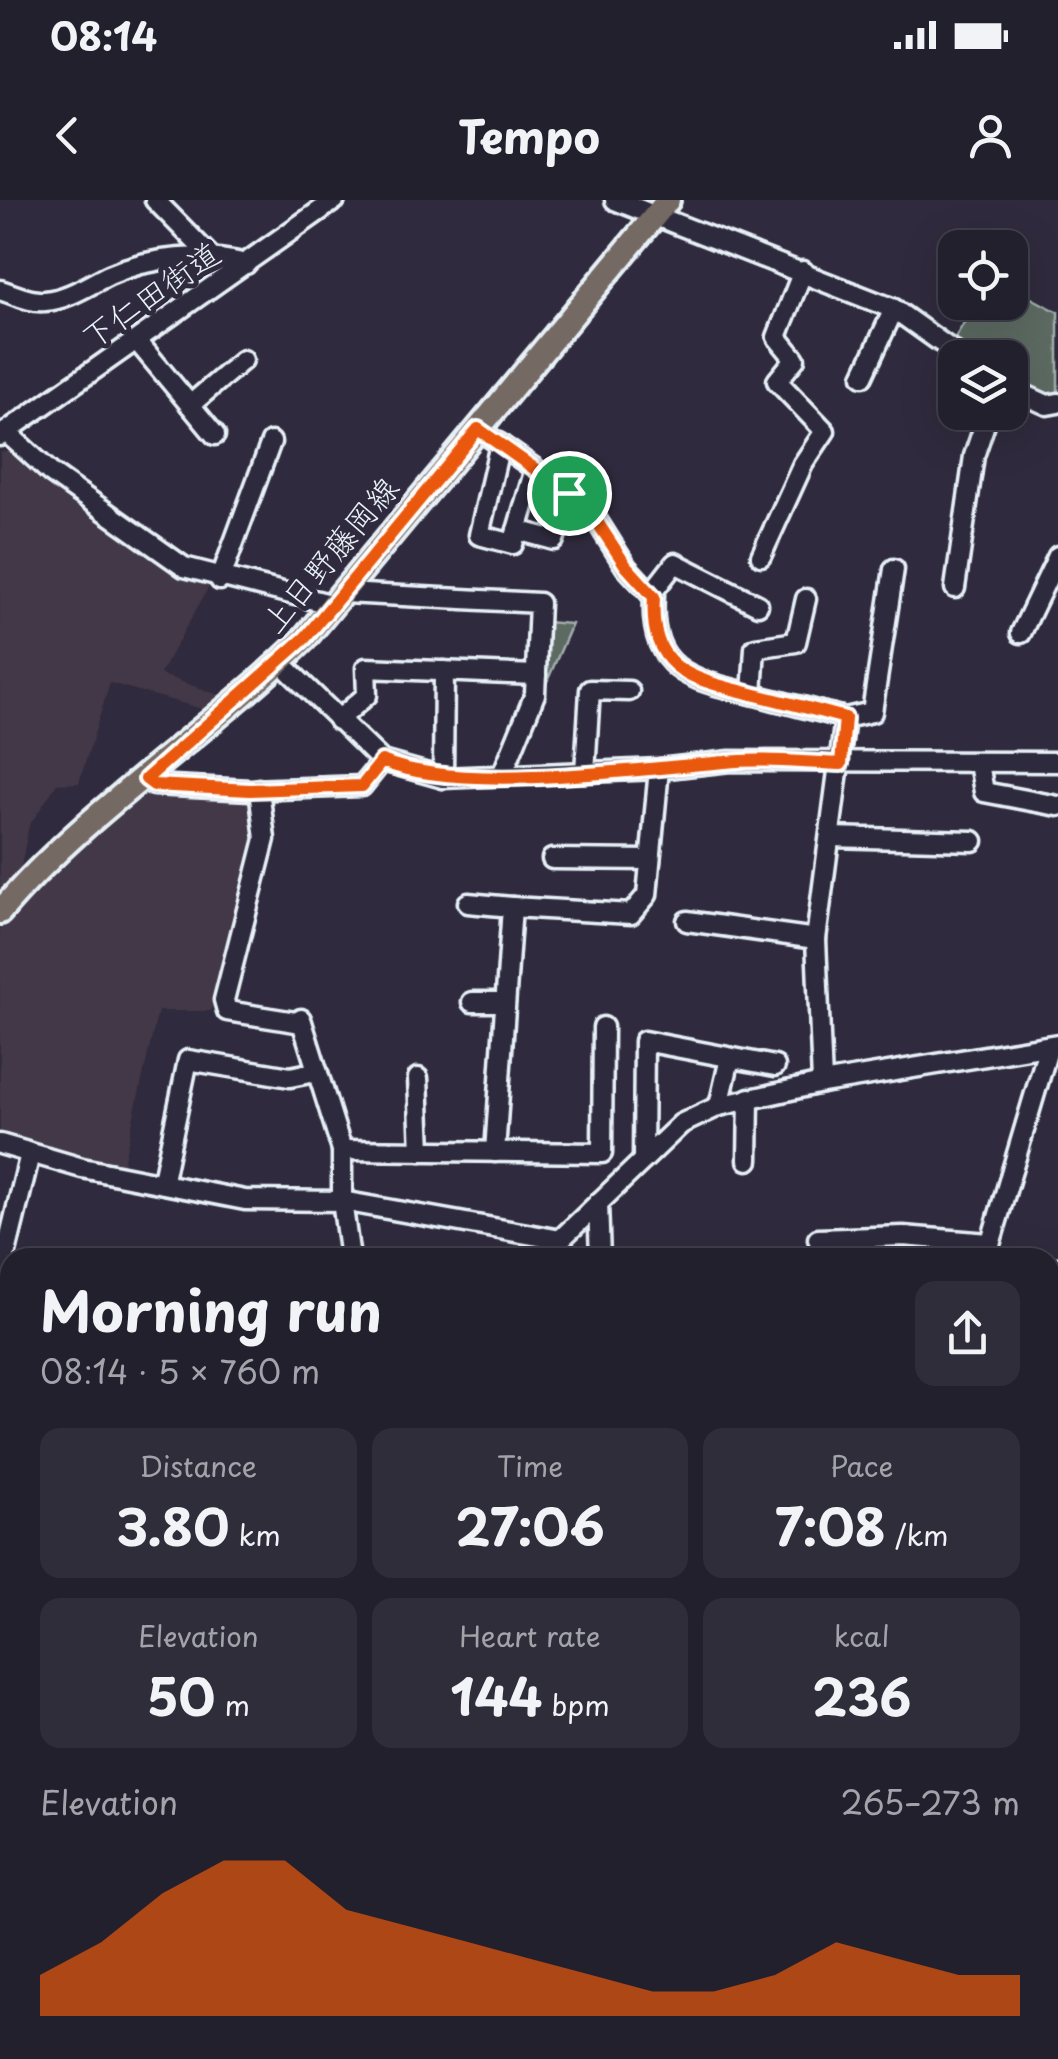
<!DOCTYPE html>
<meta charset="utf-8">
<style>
:root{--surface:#23202e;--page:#2f2d3a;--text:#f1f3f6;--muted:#a3a3aa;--line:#403e4a;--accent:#ea580c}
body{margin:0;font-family:"Playpen Sans","Klee One",sans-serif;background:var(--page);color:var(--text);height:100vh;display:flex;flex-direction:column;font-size:38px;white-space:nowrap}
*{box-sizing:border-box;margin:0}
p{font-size:32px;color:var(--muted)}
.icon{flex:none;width:55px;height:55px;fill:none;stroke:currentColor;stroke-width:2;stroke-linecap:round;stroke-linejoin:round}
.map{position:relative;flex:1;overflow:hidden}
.panel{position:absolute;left:0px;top:1048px;width:1060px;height:812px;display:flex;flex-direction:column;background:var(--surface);border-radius:30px 30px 0 0;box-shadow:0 10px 40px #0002,0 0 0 2px var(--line)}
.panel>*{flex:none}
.tools{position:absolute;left:938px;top:30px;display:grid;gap:20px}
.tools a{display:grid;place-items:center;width:90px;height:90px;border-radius:20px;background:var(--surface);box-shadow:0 10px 40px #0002,0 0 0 2px var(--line);font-size:50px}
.pin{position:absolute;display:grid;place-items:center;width:85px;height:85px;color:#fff;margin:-42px;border:5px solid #fff;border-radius:50%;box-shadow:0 2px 10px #0007}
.round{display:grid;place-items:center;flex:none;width:105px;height:105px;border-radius:20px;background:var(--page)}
.summary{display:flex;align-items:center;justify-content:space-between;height:170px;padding:0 40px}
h1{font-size:55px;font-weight:700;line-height:75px}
.metrics{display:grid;grid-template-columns:repeat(3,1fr);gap:15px;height:170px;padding:10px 40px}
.metrics div{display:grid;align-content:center;border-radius:20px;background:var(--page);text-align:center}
.metrics b{font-size:50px;font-weight:700}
.metrics small{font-size:28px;font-weight:400}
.metrics p{font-size:28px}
.chart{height:280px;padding:20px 40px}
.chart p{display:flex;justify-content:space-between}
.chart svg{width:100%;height:180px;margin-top:10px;fill:var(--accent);opacity:.7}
.status{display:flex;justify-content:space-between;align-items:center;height:70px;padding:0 50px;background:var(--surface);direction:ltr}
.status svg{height:28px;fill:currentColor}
header{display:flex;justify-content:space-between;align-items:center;height:130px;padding:0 40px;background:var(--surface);font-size:45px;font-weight:700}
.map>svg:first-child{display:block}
.built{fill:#423747}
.green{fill:#5c6b62;stroke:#a2aead;stroke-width:2.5}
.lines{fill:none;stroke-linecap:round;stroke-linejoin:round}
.minor-casing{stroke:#e8f1f8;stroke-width:25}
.major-casing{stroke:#e8f1f8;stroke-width:30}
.highway-casing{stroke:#e8f1f8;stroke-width:32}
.minor{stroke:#2f2a3d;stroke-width:18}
.major{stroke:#756964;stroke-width:22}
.highway{stroke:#756964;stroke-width:25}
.route-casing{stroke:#fff;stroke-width:20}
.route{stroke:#ea580c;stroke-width:12}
.labels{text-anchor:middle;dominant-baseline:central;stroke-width:10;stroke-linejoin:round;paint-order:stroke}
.street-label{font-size:32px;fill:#e8f1f8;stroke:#2f2a3d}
</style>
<div class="status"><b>08:14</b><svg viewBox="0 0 49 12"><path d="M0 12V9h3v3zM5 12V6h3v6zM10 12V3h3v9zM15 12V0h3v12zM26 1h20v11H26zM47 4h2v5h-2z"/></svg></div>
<header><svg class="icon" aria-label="back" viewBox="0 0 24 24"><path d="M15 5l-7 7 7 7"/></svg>Tempo<svg class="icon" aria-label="person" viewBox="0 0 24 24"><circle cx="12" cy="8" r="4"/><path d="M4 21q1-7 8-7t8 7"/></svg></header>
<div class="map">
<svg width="1058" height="1859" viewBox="0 0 1058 1859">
<rect width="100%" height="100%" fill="#2f2a3d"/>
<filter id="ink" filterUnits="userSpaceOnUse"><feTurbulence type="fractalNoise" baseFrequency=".01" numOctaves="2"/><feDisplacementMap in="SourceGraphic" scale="20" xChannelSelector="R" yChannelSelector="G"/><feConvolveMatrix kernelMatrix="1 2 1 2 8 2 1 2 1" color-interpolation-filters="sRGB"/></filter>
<g filter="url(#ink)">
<!-- built -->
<g class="built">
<polygon points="11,250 182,374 210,385 160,474 219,495 202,509 110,483 79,583 57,584 29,626 20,672 0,694 0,252"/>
<polygon points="139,595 257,598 259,643 211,811 158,811 122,968 0,935 0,728 53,672"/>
</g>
<!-- green -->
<g class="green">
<polygon points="1010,87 1058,112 1058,198 1039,195 1010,177 1010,158 980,157 953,141 976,103 1010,102"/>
<polygon points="545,422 572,424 543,491"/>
</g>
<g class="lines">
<!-- minor casing -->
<g class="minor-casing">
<g id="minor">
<polyline points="155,0 209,55"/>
<polyline points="615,0 894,109 963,158"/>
<path d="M0 90C14 94 31 103 45 101 69 99 88 85 109 75 152 56 202 53 246 64"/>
<polyline points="137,141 215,235"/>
<polyline points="863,176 894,109"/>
<polyline points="1010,188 1047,205 1058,203"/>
<polyline points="190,205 243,160"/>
<path d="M478 229 587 305 626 367 654 397C649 473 693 480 755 495 785 503 815 510 845 518L816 739 822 883"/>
<polyline points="6,232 51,273 184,367 334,405"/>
<polyline points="0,236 335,0"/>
<polyline points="500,244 479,335 513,344 535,269"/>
<polyline points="517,330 554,340 569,293"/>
<polyline points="761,356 803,264 825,231 777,181 795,159 777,137 803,71"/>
<polyline points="220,380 271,242"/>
<polyline points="955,388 974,256 989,212"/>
<polyline points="344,393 539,403 535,494 502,575"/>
<polyline points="651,394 675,363 758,405"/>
<polyline points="1021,433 1058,356"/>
<polyline points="280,462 382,561 443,578 659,569 730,561 1058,562"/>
<polyline points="752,494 755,448 796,442 806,399"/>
<polyline points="845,518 872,512 894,369"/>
<polyline points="338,520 367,495 366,468 536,475"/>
<polyline points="979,563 984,592 1058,606"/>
<polyline points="585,572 590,490 629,491"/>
<polyline points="443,578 444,471"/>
<polyline points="146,579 154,585 250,590 362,586 382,561"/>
<polyline points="259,589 265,639 224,800 227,811 302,823"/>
<polyline points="831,637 973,641"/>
<polyline points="552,659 650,660"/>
<polyline points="468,703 512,707"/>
<polyline points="687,721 816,739"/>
<polyline points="472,802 505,802"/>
<polyline points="301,819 342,950 342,1001 350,1058"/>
<polyline points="418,878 421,951"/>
<polyline points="719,906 730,858"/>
<polyline points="0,944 82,968 245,1000 342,1001 561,1040"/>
<polyline points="342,950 602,953 603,827"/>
<polyline points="495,952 512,707 631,714 647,695 659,569"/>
<polyline points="643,960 644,841 775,866"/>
<polyline points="748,960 749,898"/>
<polyline points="163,980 188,860 290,877 315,872"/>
<polyline points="598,1003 600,1058"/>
<polyline points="818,1039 903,1036 989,1043"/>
<polyline points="541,1058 681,924 719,906 822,883 1058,844"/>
<polyline points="986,1058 1049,846"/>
<polyline points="1050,1068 1058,1068"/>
<polyline points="1,1073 30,954"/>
<polyline points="0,1095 7,1081"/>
<polyline points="1050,1220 1058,1219"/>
<polyline points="0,1334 10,1332"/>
<polyline points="1050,1415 1058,1414"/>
<polyline points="1050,1459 1053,1493"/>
<polyline points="0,1497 10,1491"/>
<polyline points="1050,1780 1058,1780"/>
<polyline points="1050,1833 1058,1829"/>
<polyline points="587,1850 589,1859"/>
<polyline points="1004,1859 1018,1850"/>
</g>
</g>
<!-- major casing -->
<g class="major-casing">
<path id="major" d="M0 712C86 610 209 533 305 438L668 0"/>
</g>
<!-- highway casing -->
<g class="highway-casing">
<g id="highway">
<polyline points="0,1408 10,1413"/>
<polyline points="798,1850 813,1859"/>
</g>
</g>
<!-- minor -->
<use href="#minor" class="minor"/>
<!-- major -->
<use href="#major" class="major"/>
<!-- highway -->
<use href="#highway" class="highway"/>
</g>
</g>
<g class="lines" filter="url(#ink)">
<!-- route casing -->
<g class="route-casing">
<path id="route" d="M478 229 586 305 626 366 654 397C649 469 688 478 748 493 780 501 813 509 845 518L841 564C803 563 763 558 725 562 637 569 460 594 382 561L362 586 250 590 154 585 146 579 305 438Z"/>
</g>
<!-- route -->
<use href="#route" class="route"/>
</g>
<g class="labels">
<!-- street labels -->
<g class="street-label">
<text transform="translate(150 94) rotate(-35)">下仁田街道</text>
<text transform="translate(329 354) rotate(-50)">上日野藤岡線</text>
</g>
</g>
</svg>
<div class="tools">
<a><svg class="icon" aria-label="locate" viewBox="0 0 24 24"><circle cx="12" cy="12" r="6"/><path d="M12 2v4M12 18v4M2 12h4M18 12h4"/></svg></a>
<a><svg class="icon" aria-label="layers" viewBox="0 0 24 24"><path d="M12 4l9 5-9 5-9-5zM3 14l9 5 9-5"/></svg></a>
</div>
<div class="pin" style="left:569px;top:293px;background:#1e9e55"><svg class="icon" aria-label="arrive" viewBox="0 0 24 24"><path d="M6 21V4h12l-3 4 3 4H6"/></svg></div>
<section class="panel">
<div class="summary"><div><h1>Morning run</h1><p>08:14 · 5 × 760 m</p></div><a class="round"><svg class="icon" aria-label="share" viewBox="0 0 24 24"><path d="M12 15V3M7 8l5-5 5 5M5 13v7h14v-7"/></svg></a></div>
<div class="metrics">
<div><p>Distance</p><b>3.80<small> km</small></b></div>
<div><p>Time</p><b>27:06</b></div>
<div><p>Pace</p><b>7:08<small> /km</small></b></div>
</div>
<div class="metrics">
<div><p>Elevation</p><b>50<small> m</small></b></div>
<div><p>Heart rate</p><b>144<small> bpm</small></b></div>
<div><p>kcal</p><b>236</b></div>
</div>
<div class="chart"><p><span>Elevation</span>265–273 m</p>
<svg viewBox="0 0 160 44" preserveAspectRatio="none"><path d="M0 44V34L10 26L20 14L30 6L40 6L50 18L60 22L70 26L80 30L90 34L100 38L110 38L120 34L130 26L140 30L150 34L160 34V44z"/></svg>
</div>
</section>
</div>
